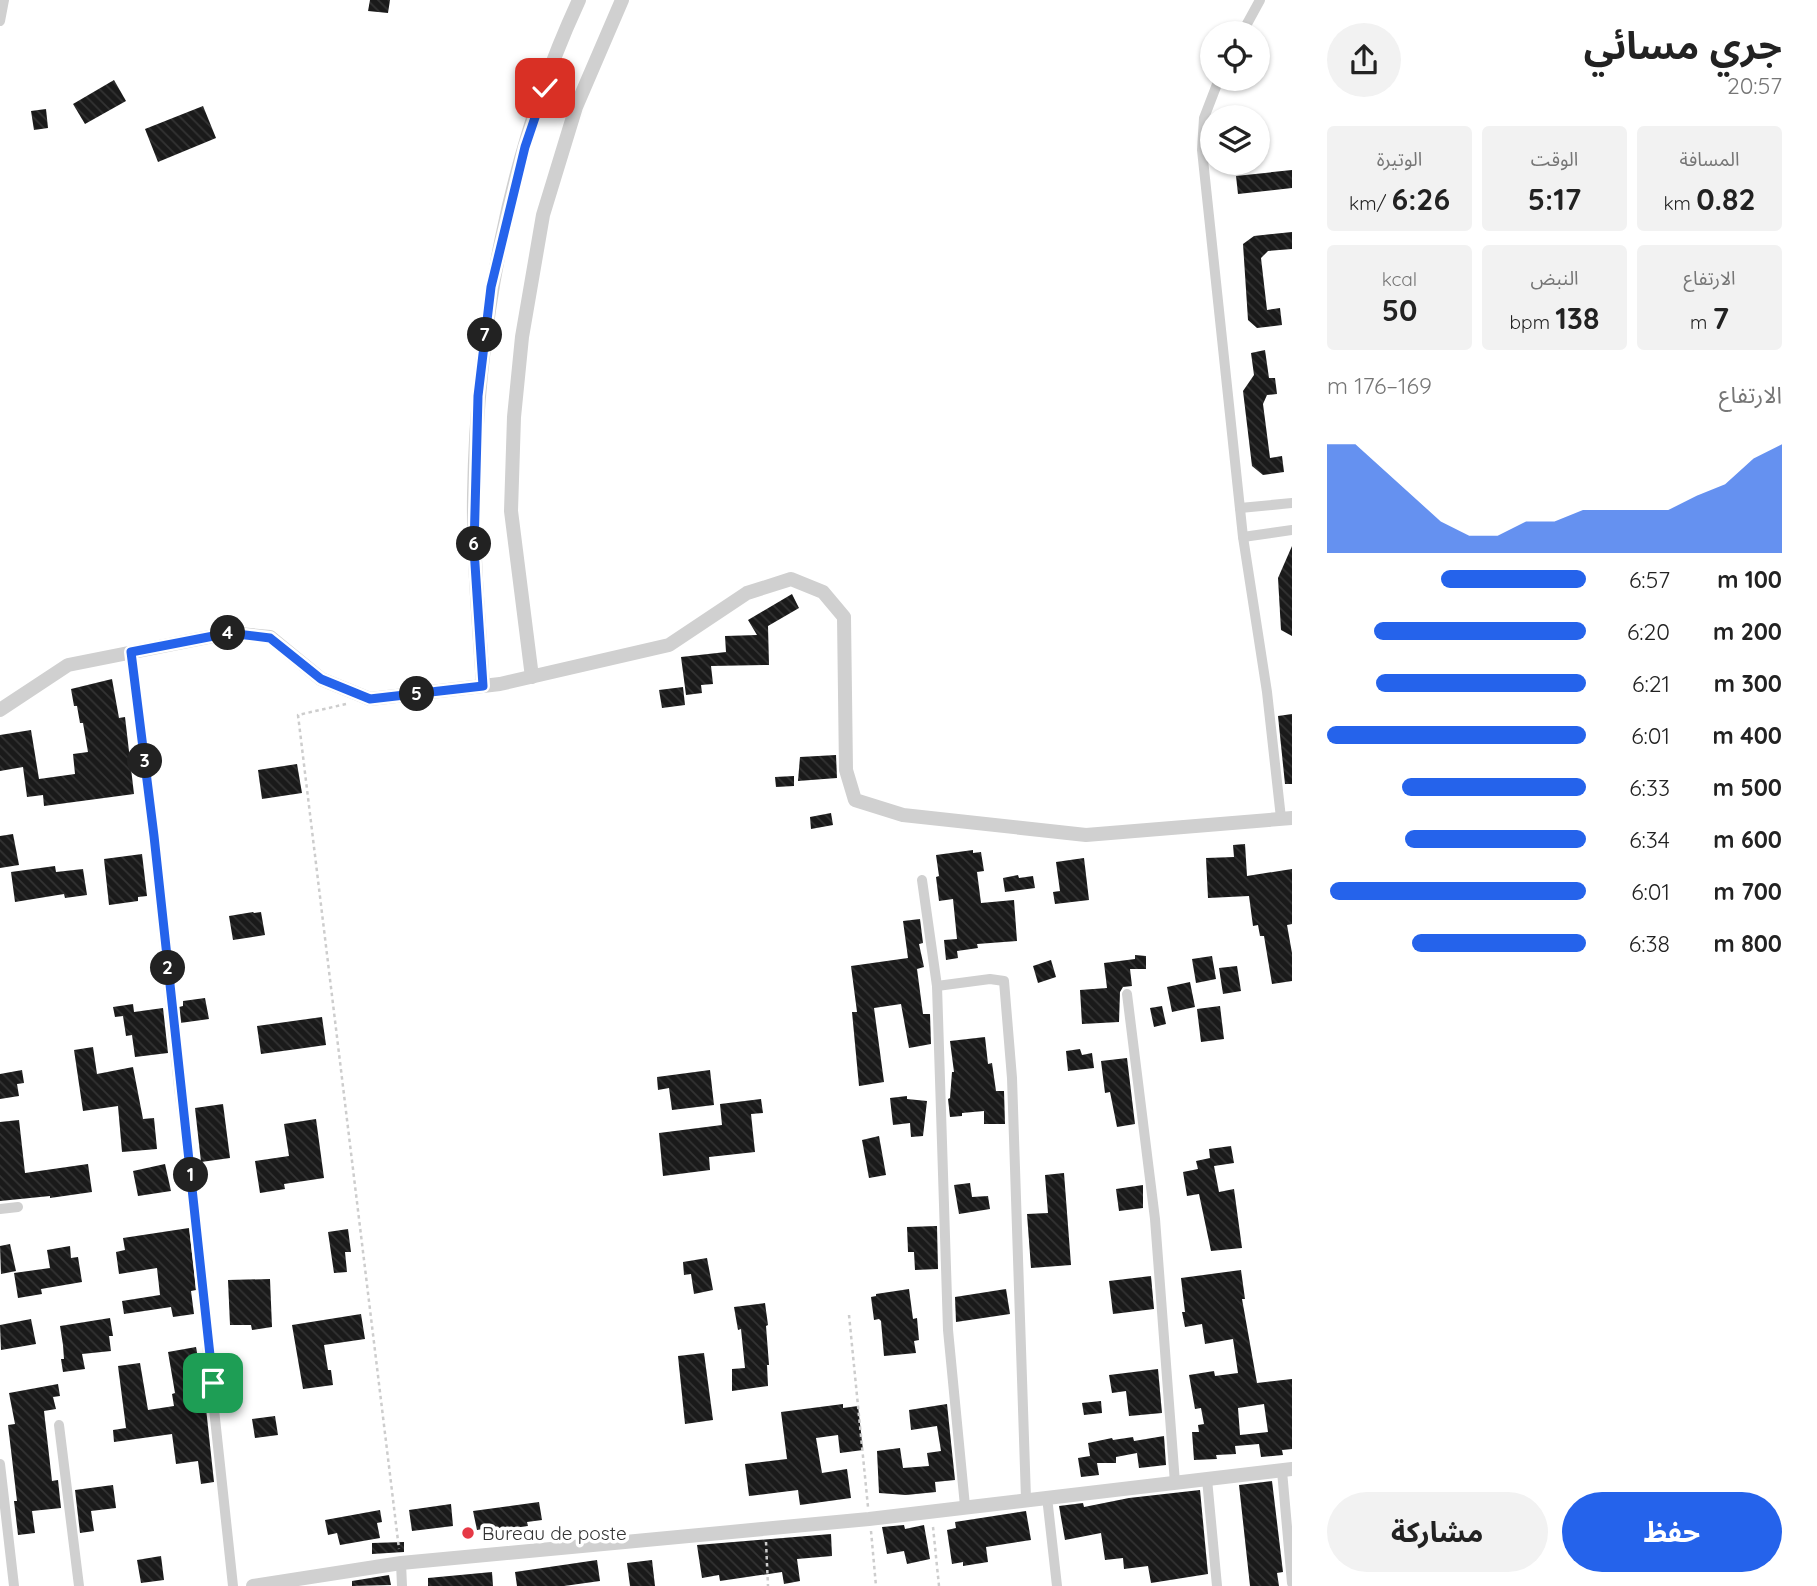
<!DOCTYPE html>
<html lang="ar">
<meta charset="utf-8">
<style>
:root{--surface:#fff;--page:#f2f2f2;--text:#222;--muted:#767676;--accent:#2563eb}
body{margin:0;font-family:Quicksand,"Noto Sans Arabic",sans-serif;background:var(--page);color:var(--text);direction:rtl;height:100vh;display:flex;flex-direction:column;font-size:26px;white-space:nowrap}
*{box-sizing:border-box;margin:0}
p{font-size:23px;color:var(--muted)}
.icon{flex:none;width:38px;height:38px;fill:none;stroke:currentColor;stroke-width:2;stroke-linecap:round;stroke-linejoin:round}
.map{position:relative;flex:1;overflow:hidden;direction:ltr}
.sheet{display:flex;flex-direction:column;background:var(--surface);width:525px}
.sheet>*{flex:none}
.buttons{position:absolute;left:1200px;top:21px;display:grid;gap:14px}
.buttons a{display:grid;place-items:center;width:70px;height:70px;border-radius:50%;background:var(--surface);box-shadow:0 2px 5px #0004;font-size:35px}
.pin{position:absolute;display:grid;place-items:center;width:60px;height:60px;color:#fff;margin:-30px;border-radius:14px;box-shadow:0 4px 10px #0006}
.km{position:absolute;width:35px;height:35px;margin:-18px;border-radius:50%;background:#222;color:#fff;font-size:19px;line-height:35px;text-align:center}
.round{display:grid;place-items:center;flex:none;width:74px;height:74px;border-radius:37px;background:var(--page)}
.overview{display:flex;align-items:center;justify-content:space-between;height:119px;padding:0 35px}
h1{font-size:38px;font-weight:700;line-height:52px}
.stats{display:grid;grid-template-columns:repeat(3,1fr);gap:10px;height:119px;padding:7px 35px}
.stats div{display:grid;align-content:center;border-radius:7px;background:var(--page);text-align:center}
.stats b{font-size:30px;font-weight:700}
.stats small{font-size:19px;font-weight:400}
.stats p{font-size:19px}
.chart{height:196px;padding:14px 35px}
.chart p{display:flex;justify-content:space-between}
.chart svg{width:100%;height:126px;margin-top:7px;fill:var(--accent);opacity:.7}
.button{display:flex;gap:14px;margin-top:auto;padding:14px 35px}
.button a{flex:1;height:80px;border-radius:42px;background:var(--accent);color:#fff;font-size:28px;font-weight:700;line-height:80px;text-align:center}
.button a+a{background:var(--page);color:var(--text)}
ul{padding:0 35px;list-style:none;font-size:23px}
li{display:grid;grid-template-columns:112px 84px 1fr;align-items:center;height:52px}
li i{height:18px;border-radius:9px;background:var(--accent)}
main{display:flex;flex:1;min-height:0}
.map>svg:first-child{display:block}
.building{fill:url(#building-back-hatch);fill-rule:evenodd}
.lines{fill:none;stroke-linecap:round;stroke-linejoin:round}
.path{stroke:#cdcdcd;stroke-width:2.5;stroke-dasharray:3.5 3.5;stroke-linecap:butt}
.minor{stroke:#d0d0d0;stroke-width:10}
.tertiary{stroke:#d0d0d0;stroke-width:14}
.route-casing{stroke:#fff;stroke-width:14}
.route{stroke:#2563eb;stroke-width:9}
.poi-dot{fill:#e63946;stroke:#fff;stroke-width:2.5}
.labels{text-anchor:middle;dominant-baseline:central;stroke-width:7;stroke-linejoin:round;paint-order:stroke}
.poi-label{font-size:19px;fill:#333;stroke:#fff;text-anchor:start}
</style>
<main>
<section class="sheet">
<div class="overview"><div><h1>جري مسائي</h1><p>20:57</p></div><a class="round"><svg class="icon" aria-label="share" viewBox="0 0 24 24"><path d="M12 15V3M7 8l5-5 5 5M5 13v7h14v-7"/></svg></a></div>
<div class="stats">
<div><p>المسافة</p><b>0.82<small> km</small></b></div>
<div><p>الوقت</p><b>5:17</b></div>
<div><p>الوتيرة</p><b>6:26<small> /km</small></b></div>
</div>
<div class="stats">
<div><p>الارتفاع</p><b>7<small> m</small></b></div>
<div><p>النبض</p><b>138<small> bpm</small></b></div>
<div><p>kcal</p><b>50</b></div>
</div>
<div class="chart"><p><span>الارتفاع</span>169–176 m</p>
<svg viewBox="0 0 160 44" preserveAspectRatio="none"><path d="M0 44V6L10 6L20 15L30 24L40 33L50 38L60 38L70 33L80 33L90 29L100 29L110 29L120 29L130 24L140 20L150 11L160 6V44z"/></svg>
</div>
<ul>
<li><b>100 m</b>6:57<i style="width:56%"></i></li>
<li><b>200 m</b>6:20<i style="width:82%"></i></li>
<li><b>300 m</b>6:21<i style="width:81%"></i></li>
<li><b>400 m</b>6:01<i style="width:100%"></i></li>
<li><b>500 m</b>6:33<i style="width:71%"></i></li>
<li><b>600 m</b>6:34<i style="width:70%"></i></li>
<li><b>700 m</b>6:01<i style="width:99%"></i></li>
<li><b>800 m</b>6:38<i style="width:67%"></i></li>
</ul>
<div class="button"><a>حفظ</a><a>مشاركة</a></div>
</section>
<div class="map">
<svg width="1292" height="1586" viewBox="0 0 1292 1586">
<defs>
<pattern id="building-back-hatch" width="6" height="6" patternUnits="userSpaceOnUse" patternTransform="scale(1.75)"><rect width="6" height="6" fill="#1a1a1a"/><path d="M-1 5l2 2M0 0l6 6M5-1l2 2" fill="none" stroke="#333"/></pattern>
</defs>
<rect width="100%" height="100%" fill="#fff"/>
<!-- building -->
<g class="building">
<polygon points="370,0 390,0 388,13 368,11"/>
<polygon points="114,80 126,101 85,124 73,104"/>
<polygon points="203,106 216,138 158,162 145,129"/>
<polygon points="46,109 48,128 34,130 31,111"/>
<polygon points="1292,170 1292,188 1238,194 1236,176"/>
<polygon points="1292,232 1292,249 1268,251 1261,258 1267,310 1280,308 1282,325 1257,328 1248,320 1243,244 1254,236"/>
<polygon points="1265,350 1269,378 1275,378 1277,394 1267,395 1263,404 1270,458 1282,456 1284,472 1263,475 1252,466 1243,391 1254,375 1251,353"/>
<polygon points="1292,546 1292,636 1281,630 1278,578"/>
<polygon points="792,594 799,608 768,626 769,665 711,666 713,684 701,685 702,693 686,695 681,657 726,652 725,636 757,635 748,620"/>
<polygon points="112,679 119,718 125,717 134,794 44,806 43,795 27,797 23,767 0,771 0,735 31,730 39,779 75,774 73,754 88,752 83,723 80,723 77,706 74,706 71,689"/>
<polygon points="683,687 685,705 662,708 659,690"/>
<polygon points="1292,714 1292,784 1285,784 1278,716"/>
<polygon points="836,755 837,778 798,781 800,757"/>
<polygon points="297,764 302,793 262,799 258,770"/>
<polygon points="794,776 794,786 776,787 775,777"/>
<polygon points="831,813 833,825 811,829 810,817"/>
<polygon points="13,834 19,865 0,868 0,836"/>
<polygon points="1245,844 1247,876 1292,869 1292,924 1287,925 1292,953 1292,981 1272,984 1264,936 1260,936 1258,925 1253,926 1249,896 1208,898 1206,858 1234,857 1233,845"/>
<polygon points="973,850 973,853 981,852 984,871 977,872 981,903 1014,900 1017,941 977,944 978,948 957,951 958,958 946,960 944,940 957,939 953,899 939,901 936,877 939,876 936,855"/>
<polygon points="142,854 147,896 138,897 138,901 109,905 104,859"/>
<polygon points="1084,858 1089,900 1055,904 1053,892 1060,891 1056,862"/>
<polygon points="55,866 56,872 83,869 87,895 65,898 64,894 15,902 11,872"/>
<polygon points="1018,875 1019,878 1033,876 1035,888 1005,892 1003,878"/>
<polygon points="253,912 254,913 261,912 265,935 233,940 229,916"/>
<polygon points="920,919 923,943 919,944 924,967 917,969 923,1014 930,1014 931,1044 909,1048 901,1004 874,1008 884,1082 859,1086 852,1012 857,1012 851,966 908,958 903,921"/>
<polygon points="1135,955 1146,956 1146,969 1130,969 1132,986 1123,987 1120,992 1119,1022 1082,1024 1080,990 1107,988 1104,963 1135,959"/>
<polygon points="1212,956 1216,979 1196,983 1192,959"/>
<polygon points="1051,960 1056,977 1038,983 1033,966"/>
<polygon points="1237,966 1241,991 1223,994 1219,968"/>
<polygon points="1190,982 1195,1007 1172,1012 1167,987"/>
<polygon points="205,998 209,1019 180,1023 179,1007 183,1006 183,1001"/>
<polygon points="133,1004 134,1012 163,1008 168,1053 135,1057 132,1035 126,1036 123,1016 115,1017 113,1007"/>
<polygon points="1162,1006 1166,1024 1154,1027 1150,1008"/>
<polygon points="1220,1006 1224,1039 1201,1042 1197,1009"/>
<polygon points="322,1017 326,1045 261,1054 257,1026"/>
<polygon points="985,1037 988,1064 992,1063 996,1091 1004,1091 1005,1124 984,1124 984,1111 962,1113 962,1116 950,1117 948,1099 950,1098 952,1072 954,1072 950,1041"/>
<polygon points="93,1047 97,1074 133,1067 143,1119 154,1118 157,1149 122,1152 118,1106 83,1111 74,1050"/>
<polygon points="1080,1049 1082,1055 1092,1053 1094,1068 1068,1071 1066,1051"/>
<polygon points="1127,1058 1135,1124 1117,1127 1110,1092 1105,1093 1101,1061"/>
<polygon points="22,1070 24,1083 17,1084 19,1096 0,1099 0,1074"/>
<polygon points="710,1070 714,1105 672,1110 669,1088 658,1090 657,1077"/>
<polygon points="907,1096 907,1099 927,1101 923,1136 911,1137 910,1123 893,1125 890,1098"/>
<polygon points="761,1099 763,1113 751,1114 755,1152 709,1157 710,1170 663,1176 659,1133 722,1125 720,1104"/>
<polygon points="223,1104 230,1158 201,1162 195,1108"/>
<polygon points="316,1119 324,1178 284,1184 285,1189 260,1193 255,1161 289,1156 284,1124"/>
<polygon points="19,1120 25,1173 88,1164 92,1192 50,1198 50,1196 0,1201 0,1122"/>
<polygon points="879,1136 886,1175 869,1178 862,1140"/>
<polygon points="1231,1146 1234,1163 1214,1166 1219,1192 1234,1189 1242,1248 1211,1251 1199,1194 1187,1196 1183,1172 1198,1169 1196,1161 1210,1158 1209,1149"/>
<polygon points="165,1164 171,1191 138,1196 133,1171"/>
<polygon points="1064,1173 1071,1265 1031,1268 1027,1214 1048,1213 1045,1175"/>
<polygon points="970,1183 972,1197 988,1196 990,1209 959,1214 954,1185"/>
<polygon points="1143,1185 1143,1208 1119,1211 1116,1189"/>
<polygon points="937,1226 938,1269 915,1270 914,1252 908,1252 907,1227"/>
<polygon points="189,1228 195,1279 196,1290 191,1291 194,1314 173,1317 171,1307 124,1314 122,1301 160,1295 157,1268 119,1274 116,1252 125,1250 123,1238"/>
<polygon points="348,1229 351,1252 345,1252 347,1272 334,1273 328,1232"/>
<polygon points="10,1244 16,1271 1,1274 0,1246"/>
<polygon points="70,1246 71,1258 78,1257 82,1282 41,1289 42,1294 18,1298 14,1273 50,1268 47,1250"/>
<polygon points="707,1258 713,1290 694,1294 691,1274 684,1275 683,1262"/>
<path d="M1241 1270 1245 1299H1242L1257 1383 1292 1379V1449L1282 1450 1283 1455 1261 1457 1259 1444 1235 1446 1236 1454 1216 1455 1217 1459 1194 1460 1192 1432H1199L1198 1425 1204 1424 1201 1408 1195 1409 1189 1375 1214 1371 1215 1376 1238 1373 1233 1339 1205 1344 1202 1324 1185 1327 1182 1312H1185L1181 1278ZM1264 1404 1268 1432 1240 1435 1238 1408Z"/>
<polygon points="1151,1276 1154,1309 1113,1314 1109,1281"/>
<polygon points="270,1279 272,1327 252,1330 251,1325 230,1325 228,1280"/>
<polygon points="909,1289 913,1319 917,1318 919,1340 914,1341 916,1353 884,1356 881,1321 879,1319 874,1320 871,1297 876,1296 876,1294"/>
<polygon points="1006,1289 1010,1314 956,1322 955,1297"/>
<polygon points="765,1303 768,1325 766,1326 769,1365 767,1365 768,1386 732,1391 732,1369 745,1368 741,1329 738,1330 734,1307"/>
<polygon points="361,1314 365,1339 324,1345 328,1370 331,1370 333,1385 303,1389 292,1325"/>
<polygon points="110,1318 113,1336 109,1336 111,1351 82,1354 85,1369 63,1372 61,1359 64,1359 63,1345 60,1326"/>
<polygon points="31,1319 36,1344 1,1350 0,1325"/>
<polygon points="196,1347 204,1390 214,1482 201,1484 198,1461 176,1464 172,1434 114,1442 113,1430 126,1428 118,1366 140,1363 148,1410 174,1406 172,1394 175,1393 168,1352"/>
<polygon points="704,1353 713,1420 685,1424 678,1356"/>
<polygon points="1158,1369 1162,1413 1129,1416 1126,1391 1112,1393 1109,1375"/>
<polygon points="58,1384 60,1396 53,1397 56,1409 44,1411 52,1481 58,1480 61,1508 32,1511 35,1533 18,1535 14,1501 17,1501 8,1425 15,1424 9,1393"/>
<polygon points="1101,1401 1102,1413 1084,1415 1082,1403"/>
<polygon points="843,1404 843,1408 858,1406 863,1450 840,1453 838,1435 816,1438 822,1473 847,1469 851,1498 800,1505 798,1490 749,1496 745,1464 787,1459 781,1412"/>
<polygon points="947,1404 955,1480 935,1482 936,1492 906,1495 879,1493 877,1451 900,1448 903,1468 929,1466 927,1453 941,1451 937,1426 911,1430 909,1410"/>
<polygon points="275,1416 278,1435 255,1438 252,1419"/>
<polygon points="1164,1436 1166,1465 1139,1468 1137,1453 1116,1457 1116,1463 1097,1463 1099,1475 1081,1477 1078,1458 1090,1456 1088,1443 1112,1438 1113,1440 1133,1437 1134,1441"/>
<polygon points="1272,1481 1283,1572 1277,1573 1279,1586 1250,1586 1239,1485"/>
<polygon points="113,1485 116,1508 91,1511 94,1531 80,1533 75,1490"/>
<polygon points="1200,1490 1208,1574 1151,1583 1148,1566 1124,1569 1123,1558 1105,1560 1101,1533 1065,1540 1059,1506 1083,1503 1084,1507 1129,1498"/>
<polygon points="539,1502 542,1520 527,1522 528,1526 500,1530 500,1533 484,1536 483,1529 477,1530 473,1511"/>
<polygon points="451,1504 453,1526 412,1531 409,1510"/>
<polygon points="380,1510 382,1522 377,1523 380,1538 340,1545 337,1533 328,1535 325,1520"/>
<polygon points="1026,1511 1031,1540 986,1547 988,1562 963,1566 963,1562 952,1564 947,1530 956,1528 955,1522"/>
<polygon points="904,1525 905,1529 924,1525 930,1559 907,1564 904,1551 887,1554 882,1527"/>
<polygon points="831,1534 832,1556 797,1559 800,1581 784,1584 782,1572 720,1581 719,1575 702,1578 697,1545"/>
<polygon points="404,1542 404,1552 372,1554 372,1543"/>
<polygon points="161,1556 164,1580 141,1583 137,1560"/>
<polygon points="597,1560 600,1581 564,1586 517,1586 515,1572"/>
<polygon points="652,1560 655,1586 630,1586 627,1563"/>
<polygon points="492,1572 493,1586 428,1586 428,1578"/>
<polygon points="389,1575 391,1585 352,1586 352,1581"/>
</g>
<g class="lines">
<!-- path -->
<g class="path">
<polyline points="346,704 298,715 399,1549"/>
<polyline points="849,1315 868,1507"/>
<polyline points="933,1527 939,1586"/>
<polyline points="871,1531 876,1586"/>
<polyline points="766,1542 768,1586"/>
</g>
<!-- minor -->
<g class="minor">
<polyline points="0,21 4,0"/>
<polyline points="1242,33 1260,0"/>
<polyline points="1219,79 1204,118 1202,150 1243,537 1267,692 1281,818"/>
<polyline points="1240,508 1292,503"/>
<polyline points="1243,537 1292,530"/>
<polyline points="130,652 147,779 179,1087 203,1278 207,1344 233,1586"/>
<polyline points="922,880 937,986 948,1330 965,1506"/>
<polyline points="937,986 990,979 1004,981 1012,1078 1026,1499"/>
<polyline points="1127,994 1155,1219 1175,1483"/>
<polyline points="0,1209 18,1207"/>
<polyline points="59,1425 79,1586"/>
<polyline points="0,1464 14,1586"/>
<polyline points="1282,1471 1292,1583"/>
<polyline points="1207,1479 1217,1586"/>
<polyline points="1047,1497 1057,1586"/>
<polyline points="401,1563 402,1586"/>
</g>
<!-- tertiary -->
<g class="tertiary">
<polyline points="532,677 511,511 514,417 522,337 543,215 576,107 622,0"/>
<path d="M483 686C479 622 473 559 474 495 477 327 508 153 579 0"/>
<polyline points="0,710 68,665 229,633 270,637 321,679 370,699 500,684 669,645 747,593 791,579 823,592 844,617 846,770 855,800 903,815 1086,835 1292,818"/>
<polyline points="253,1586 401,1563 869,1519 1292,1469"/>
</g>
</g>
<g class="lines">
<!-- route casing -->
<g class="route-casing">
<polyline id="route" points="213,1383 154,836 131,652 229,633 270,638 321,679 370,699 483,686 474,549 478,396 491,287 525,147 545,88"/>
</g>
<!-- route -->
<use href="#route" class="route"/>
</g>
<!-- markers -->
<circle class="poi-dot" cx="468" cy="1533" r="7"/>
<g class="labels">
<!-- poi labels -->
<g class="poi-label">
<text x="482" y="1533">Bureau de poste</text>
</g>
</g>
</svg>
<div class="buttons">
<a><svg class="icon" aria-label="locate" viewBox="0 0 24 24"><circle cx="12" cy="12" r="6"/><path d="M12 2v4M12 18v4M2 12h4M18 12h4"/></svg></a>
<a><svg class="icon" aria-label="layers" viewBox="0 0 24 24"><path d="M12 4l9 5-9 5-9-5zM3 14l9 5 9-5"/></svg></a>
</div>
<div class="pin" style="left:213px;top:1383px;background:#1e9e55"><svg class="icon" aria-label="arrive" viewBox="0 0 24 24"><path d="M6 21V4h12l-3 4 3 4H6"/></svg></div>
<div class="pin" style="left:545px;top:88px;background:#d93025"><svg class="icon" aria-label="check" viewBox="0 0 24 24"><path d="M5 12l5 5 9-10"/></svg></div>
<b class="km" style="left:191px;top:1175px">1</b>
<b class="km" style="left:168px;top:968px">2</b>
<b class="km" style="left:145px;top:761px">3</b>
<b class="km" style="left:228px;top:633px">4</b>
<b class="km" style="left:417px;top:694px">5</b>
<b class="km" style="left:474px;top:544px">6</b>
<b class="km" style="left:485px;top:335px">7</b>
</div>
</main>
